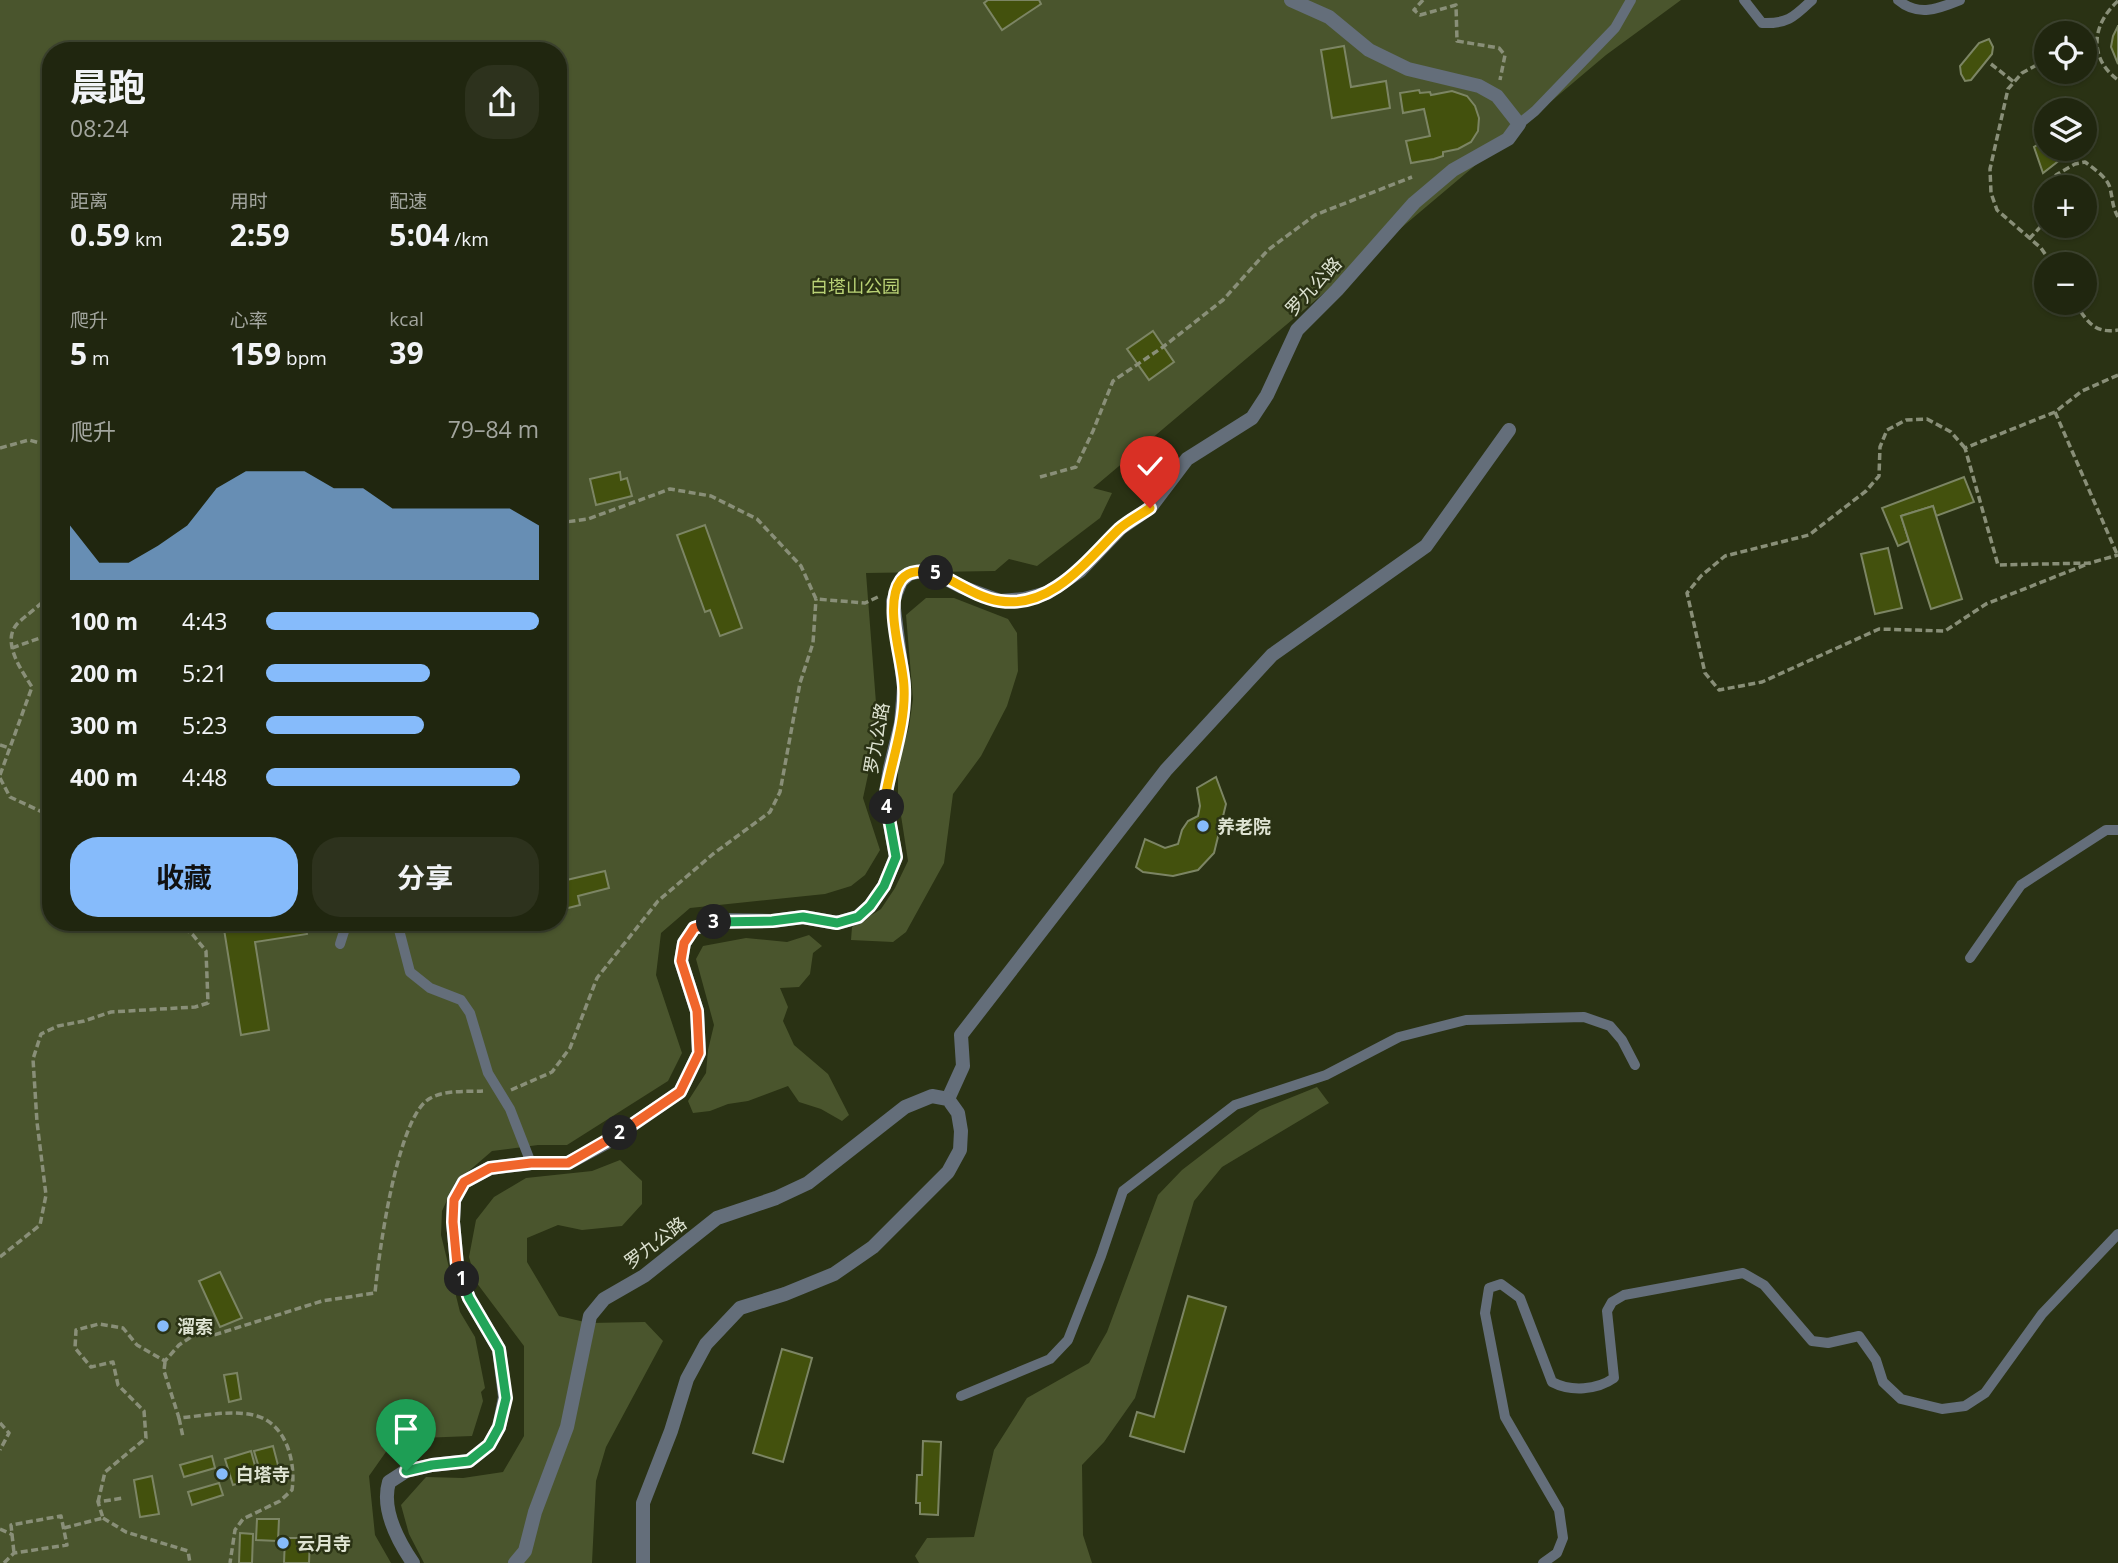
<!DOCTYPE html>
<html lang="zh">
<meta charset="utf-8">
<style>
:root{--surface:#20260f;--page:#2d321d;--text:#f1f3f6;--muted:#a2a59e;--line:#3d432f;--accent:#86bbfb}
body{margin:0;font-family:"Open Sans","Noto Sans SC",sans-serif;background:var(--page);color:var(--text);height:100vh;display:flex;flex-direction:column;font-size:26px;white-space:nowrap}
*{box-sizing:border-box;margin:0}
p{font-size:23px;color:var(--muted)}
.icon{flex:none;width:38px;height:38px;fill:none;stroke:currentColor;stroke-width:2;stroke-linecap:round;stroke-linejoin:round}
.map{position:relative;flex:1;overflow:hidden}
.side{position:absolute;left:42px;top:42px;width:525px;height:889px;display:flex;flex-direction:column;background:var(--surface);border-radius:28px;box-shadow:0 2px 5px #0004,0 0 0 2px var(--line)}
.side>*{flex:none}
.fabs{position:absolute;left:2034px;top:21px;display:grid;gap:14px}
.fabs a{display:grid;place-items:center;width:63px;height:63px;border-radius:50%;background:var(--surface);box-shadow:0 2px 5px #0004,0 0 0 2px var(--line);font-size:35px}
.pin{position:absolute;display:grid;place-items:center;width:60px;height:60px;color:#fff;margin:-72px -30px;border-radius:50% 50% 50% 0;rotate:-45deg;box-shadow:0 0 7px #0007}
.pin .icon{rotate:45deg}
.km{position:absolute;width:35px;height:35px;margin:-18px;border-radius:50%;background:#222;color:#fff;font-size:19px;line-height:35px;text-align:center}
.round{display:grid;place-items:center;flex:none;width:74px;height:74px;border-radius:28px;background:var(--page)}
.headline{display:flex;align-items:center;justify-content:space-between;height:119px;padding:0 28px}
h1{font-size:38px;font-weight:700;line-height:52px}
.figures{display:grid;grid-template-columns:repeat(3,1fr);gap:10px;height:119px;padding:7px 28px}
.figures div{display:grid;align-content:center}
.figures b{font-size:30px;font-weight:700}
.figures small{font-size:19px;font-weight:400}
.figures p{font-size:19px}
.chart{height:196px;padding:14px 28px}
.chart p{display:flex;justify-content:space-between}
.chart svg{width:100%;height:126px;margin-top:7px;fill:var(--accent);opacity:.7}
.action{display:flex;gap:14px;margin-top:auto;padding:14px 28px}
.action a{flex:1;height:80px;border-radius:28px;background:var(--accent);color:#111;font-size:28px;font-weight:700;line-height:80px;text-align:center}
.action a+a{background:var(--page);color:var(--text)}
ul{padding:0 28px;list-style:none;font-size:23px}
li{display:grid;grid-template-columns:112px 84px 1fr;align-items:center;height:52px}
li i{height:18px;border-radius:9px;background:var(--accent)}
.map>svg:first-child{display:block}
.green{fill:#4a552d;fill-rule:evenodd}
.building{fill:#43510d;stroke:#7c8564;stroke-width:2}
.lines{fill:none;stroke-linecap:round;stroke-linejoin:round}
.path{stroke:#898f78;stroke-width:3.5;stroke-dasharray:7 3.5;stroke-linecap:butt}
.service{stroke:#646e7a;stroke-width:10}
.minor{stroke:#646e7a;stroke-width:14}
.split-1-casing{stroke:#fff;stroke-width:14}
.split-2-casing{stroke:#fff;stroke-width:14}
.split-3-casing{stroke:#fff;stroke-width:14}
.split-4-casing{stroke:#fff;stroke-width:14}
.split-5-casing{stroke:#fff;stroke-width:14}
.split-6-casing{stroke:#fff;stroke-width:14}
.split-1{stroke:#22a559;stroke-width:9}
.split-2{stroke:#f0652b;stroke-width:9}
.split-3{stroke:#f0652b;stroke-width:9}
.split-4{stroke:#22a559;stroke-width:9}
.split-5{stroke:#f5b400;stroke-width:9}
.split-6{stroke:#f5b400;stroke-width:9}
.poi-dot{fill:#86bbfb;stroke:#2a3214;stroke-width:2.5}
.labels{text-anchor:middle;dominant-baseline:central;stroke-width:5;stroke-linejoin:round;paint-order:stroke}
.park-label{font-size:18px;fill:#b9d175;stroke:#2a3214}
.street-label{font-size:18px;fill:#dee3d2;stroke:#2a3214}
.poi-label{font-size:18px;font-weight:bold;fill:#dee3d2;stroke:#2a3214;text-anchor:start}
</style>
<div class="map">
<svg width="2118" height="1563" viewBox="0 0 2118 1563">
<rect width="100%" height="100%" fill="#2a3214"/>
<!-- green -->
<g class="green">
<path d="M0 0H1681L1606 55 1093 488 1112 493 1100 518 1037 566 1009 559 995 571 866 573 878 729 863 798 880 850 865 875 851 886 825 894 690 908 661 933 656 975 682 1053 668 1081 567 1145H538L492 1151 455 1183 442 1211 441 1235 460 1312 475 1337 485 1388 481 1392 483 1401 472 1436 395 1439 369 1476 375 1535 391 1563H0ZM51 51H558V922H51Z"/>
<polygon points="926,598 954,598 1008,619 1017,633 1018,671 1007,706 981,756 953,794 944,863 906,932 893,942 851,940 852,927 881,909 895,888 908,861 898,796 898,765 909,727 913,699 906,615"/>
<polygon points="809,935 822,946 813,953 810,974 799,987 780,988 788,1007 783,1021 794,1045 828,1074 849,1115 842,1121 821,1109 799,1102 788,1086 748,1101 728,1104 710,1111 693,1113 688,1101 706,1073 708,1050 714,1025 696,959 703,946 746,938 787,942"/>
<polygon points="1317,1087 1329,1103 1222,1167 1194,1201 1135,1398 1104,1442 1082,1465 1083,1535 1092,1563 919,1563 915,1556 927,1538 974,1537 994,1450 1027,1398 1089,1363 1107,1332 1158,1195 1182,1170 1260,1110"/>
<polygon points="620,1160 642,1181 642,1204 622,1226 582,1230 558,1225 527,1238 527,1262 559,1316 589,1323 645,1322 663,1341 606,1447 596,1481 592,1563 424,1563 409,1534 401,1505 426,1477 463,1478 503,1472 524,1436 524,1346 476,1282 469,1257 476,1220 494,1197 526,1178 592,1171"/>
</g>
<!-- building -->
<g class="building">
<polygon points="988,0 1039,0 1041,4 1002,30 984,3"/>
<polygon points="2118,26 2118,25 2118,64 2111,47 2113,36"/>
<polygon points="1989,39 1993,47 1992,54 1971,80 1965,81 1961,74 1960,66 1979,43"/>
<polygon points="1344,46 1351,87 1386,81 1390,108 1332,118 1321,50"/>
<polygon points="1419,90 1420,93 1430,92 1431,95 1452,91 1467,96 1475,106 1479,118 1478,131 1471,142 1458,149 1443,152 1443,156 1434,159 1411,163 1406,141 1430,136 1424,109 1403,113 1400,93"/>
<polygon points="2039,144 2061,159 2043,173 2034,147"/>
<polygon points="1153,331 1174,362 1149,380 1127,349"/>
<polygon points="620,472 621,480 627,478 632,496 596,505 590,479"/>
<polygon points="1964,477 1974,502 1936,516 1933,506 1901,516 1909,541 1898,546 1882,508"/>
<polygon points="1933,506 1962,599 1931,609 1901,516"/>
<polygon points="705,525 742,628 720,636 710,610 705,612 677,535"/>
<polygon points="1888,548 1902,608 1875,614 1861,554"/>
<polygon points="1216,777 1226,804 1214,853 1198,870 1173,876 1143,872 1136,867 1145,839 1165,848 1178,844 1182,830 1188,821 1198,816 1200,806 1197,788"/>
<polygon points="605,871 609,888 578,896 580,905 564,909 558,882"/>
<polygon points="305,922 307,934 255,942 269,1030 241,1035 223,923"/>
<polygon points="220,1272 242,1318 220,1327 199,1281"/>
<polygon points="1188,1296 1226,1307 1184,1452 1130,1436 1137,1412 1154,1417"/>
<polygon points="782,1349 812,1358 783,1462 753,1453"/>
<polygon points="237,1373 241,1399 229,1402 224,1375"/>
<polygon points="923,1441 941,1442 938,1515 920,1514 920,1503 916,1503 917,1475 922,1475"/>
<polygon points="273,1446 279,1469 261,1474 254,1451"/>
<polygon points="251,1451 258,1477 233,1485 225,1459"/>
<polygon points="212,1456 215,1468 184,1477 180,1465"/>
<polygon points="152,1476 159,1514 140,1517 134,1480"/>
<polygon points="219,1483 223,1495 192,1505 188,1492"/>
<polygon points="257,1519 279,1519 278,1541 256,1540"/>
<polygon points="240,1533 253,1534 252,1563 239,1563"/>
<polygon points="285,1538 310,1538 309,1563 284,1563"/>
</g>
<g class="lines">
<!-- path -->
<g class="path">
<polyline points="1423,0 1414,10 1420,15 1456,5 1457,41 1499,48 1505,55 1500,80"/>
<path d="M2118 1C2092 24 2088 58 2118 80"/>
<polyline points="2084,43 2097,39"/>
<polyline points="2046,60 2022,73 2008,89 1990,169 1991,193 1997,210 2041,248 2052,264"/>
<polyline points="1991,64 2014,82"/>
<path d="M2052 187 2056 175 2075 164 2085 162C2094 169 2107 177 2110 188 2113 200 2112 206 2118 217"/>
<polyline points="2029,239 2046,221"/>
<path d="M2075 303C2087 321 2094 334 2118 330"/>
<polyline points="2118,375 2082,391 2055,412 1965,448 1998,565 2090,563 2118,555"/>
<polyline points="2055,412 2117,554"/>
<polyline points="0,448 29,440 51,446"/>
<polyline points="1965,448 1951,432 1927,419 1906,420 1887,430 1880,447 1879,476 1866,491 1809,535 1725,556 1701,576 1687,593 1705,673 1719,690 1762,682 1879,629 1945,631 1986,604 2090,563"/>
<polyline points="1040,477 1076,467 1093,431 1113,381 1163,347 1223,300 1268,250 1315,215 1412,177"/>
<polyline points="558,523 588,519 670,489 711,496 757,519 801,566 816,599 865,603 880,596"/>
<polyline points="12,648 51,634"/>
<polyline points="0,745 9,748"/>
<path d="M0 775 32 687C22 671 1 642 17 624 28 613 42 605 51 593"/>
<polyline points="0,778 10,797 51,816"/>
<polyline points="511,1090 552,1072 570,1048 597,978 658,901 713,854 770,812 780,792 800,683 813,643 816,599"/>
<polyline points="0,1257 40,1225 46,1195 37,1122 33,1059 41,1034 58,1026 84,1021 111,1012 195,1007 208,1003 206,951 193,935 176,922"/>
<path d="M165 1362 164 1371 179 1418C203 1416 233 1409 257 1416 287 1425 296 1463 292 1490L280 1501 243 1519 235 1530 230 1563"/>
<polyline points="179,1418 183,1437"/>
<polyline points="0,1423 9,1433 0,1450"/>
<path d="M98 1502 105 1472 146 1438 144 1411 118 1385 113 1362 91 1367 75 1348 76 1330 99 1324 123 1328 137 1345 165 1361 179 1345 194 1335H214L322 1301 375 1293C379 1251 396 1129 425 1102 439 1089 466 1092 483 1091"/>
<polyline points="103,1518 126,1532 188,1551 190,1563"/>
<polyline points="64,1528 103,1518 98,1502 123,1498"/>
<polyline points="0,1529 13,1535"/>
<polyline points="4,1563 14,1553 67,1545 61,1516 11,1525 14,1553"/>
</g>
<!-- service -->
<g class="service">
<path d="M1744 0 1762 23C1788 24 1794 17 1812 0"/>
<path d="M1898 0C1918 17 1938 9 1960 0"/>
<polyline points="1519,124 1535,111 1615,28 1631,0"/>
<polyline points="397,922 410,972 430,988 461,1000 470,1013 488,1073 510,1109 531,1163"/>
<polyline points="340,944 347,922"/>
<polyline points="1970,958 2021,885 2106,830 2118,830"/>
<polyline points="961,1396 1050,1359 1068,1340 1101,1256 1123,1191 1235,1105 1326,1075 1399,1037 1466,1020 1584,1017 1610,1026 1622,1040 1635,1065"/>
<path d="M1543 1563 1557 1553 1563 1538 1559 1510 1505 1417 1485 1313 1489 1288 1501 1284 1520 1298 1552 1382C1571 1392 1597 1390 1614 1378L1607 1311 1612 1302 1624 1295 1743 1273 1764 1285 1812 1341 1828 1343 1859 1336 1876 1360 1883 1382 1901 1399 1942 1409 1965 1406 1985 1393 2042 1314 2118 1234"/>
</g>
<!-- minor -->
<g class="minor">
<polyline points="948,1099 963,1066 961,1035 1166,770 1272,655 1426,546 1509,430"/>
<path d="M413 1563C398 1541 381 1509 389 1482L406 1471 432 1465 469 1461 489 1445 499 1427 505 1397 499 1349 469 1298 457 1265 453 1222 454 1200 464 1182 490 1168 531 1163H568L609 1141 680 1092 699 1053 697 1011 681 961 684 943 694 928 720 920 773 921 803 917 837 923 858 917 870 906 884 886 896 857 885 798 890 768 901 723 904 687 893 601 901 581 909 574 921 571 935 573 962 587 1000 601 1024 599 1047 593 1080 571 1121 528 1150 508 1187 459 1252 418 1267 395 1297 330 1337 290 1414 203 1453 170 1508 139 1519 124 1497 96 1479 86 1408 69 1369 50 1329 17 1291 0"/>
<polyline points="515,1563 525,1551 535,1512 567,1427 590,1316 604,1299 644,1276 717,1218 776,1198 808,1183 905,1107 932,1096 948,1099 958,1113 961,1131 960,1150 948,1172 873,1247 834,1274 785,1294 740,1308 706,1344 687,1379 671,1431 643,1503 643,1563"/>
</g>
</g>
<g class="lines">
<!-- split-1 casing -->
<g class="split-1-casing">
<polyline id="split-1" points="406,1471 432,1465 469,1461 489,1445 499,1427 506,1398 499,1349 469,1298 462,1279"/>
</g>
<!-- split-2 casing -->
<g class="split-2-casing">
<polyline id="split-2" points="462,1279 457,1265 453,1222 454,1200 464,1182 490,1168 531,1163 568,1163 620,1133"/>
</g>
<!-- split-3 casing -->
<g class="split-3-casing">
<polyline id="split-3" points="620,1133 680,1092 699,1053 697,1011 681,961 684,943 694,928 714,922"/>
</g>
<!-- split-4 casing -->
<g class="split-4-casing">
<polyline id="split-4" points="714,922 772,921 803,917 837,923 858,917 870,906 884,886 896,857 887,807"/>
</g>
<!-- split-5 casing -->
<g class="split-5-casing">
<path id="split-5" d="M887 807 885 798C891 762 906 724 904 687 903 658 883 605 901 580 909 569 924 571 936 573"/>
</g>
<!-- split-6 casing -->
<g class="split-6-casing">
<path id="split-6" d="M936 573C956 582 978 598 1000 601 1052 609 1087 560 1119 529 1128 521 1140 515 1150 508"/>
</g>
<!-- split-1 -->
<use href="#split-1" class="split-1"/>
<!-- split-2 -->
<use href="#split-2" class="split-2"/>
<!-- split-3 -->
<use href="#split-3" class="split-3"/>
<!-- split-4 -->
<use href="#split-4" class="split-4"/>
<!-- split-5 -->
<use href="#split-5" class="split-5"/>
<!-- split-6 -->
<use href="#split-6" class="split-6"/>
</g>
<!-- markers -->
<g class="poi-dot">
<circle cx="1203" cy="826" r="7"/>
<circle cx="163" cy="1326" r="7"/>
<circle cx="222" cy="1474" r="7"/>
<circle cx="283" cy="1543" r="7"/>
</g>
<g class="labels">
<!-- park labels -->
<g class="park-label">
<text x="855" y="286">白塔山公园</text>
</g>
<!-- street labels -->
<g class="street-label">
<text transform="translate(1313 286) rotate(-47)">罗九公路</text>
<text transform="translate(876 738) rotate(-80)">罗九公路</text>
<text transform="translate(655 1242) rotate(-37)">罗九公路</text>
</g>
<!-- poi labels -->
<g class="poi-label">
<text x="1217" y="826">养老院</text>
<text x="177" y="1326">溜索</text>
<text x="236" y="1474">白塔寺</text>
<text x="297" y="1543">云月寺</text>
</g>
</g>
</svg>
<div class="fabs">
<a><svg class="icon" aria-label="locate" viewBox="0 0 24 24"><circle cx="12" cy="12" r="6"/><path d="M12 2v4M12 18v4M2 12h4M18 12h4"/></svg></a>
<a><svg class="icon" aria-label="layers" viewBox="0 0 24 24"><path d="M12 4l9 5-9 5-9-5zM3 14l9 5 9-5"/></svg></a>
<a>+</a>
<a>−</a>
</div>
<div class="pin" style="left:406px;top:1471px;background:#1e9e55"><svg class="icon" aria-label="arrive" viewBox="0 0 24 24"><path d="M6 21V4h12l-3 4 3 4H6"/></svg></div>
<div class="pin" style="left:1150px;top:508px;background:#d93025"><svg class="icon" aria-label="check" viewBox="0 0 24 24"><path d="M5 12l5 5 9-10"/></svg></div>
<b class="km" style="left:462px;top:1279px">1</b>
<b class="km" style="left:620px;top:1133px">2</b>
<b class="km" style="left:714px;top:922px">3</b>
<b class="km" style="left:887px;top:807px">4</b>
<b class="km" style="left:936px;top:573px">5</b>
<section class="side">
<div class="headline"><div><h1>晨跑</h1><p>08:24</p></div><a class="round"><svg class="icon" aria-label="share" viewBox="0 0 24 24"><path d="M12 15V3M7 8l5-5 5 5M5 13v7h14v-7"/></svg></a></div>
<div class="figures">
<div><p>距离</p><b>0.59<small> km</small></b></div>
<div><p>用时</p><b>2:59</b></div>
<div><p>配速</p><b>5:04<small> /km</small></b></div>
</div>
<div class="figures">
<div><p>爬升</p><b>5<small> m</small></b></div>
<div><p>心率</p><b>159<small> bpm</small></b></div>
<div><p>kcal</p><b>39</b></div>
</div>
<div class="chart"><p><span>爬升</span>79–84 m</p>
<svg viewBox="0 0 160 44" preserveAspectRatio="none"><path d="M0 44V25L10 38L20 38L30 32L40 25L50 12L60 6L70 6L80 6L90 12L100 12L110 19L120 19L130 19L140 19L150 19L160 25V44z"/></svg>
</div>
<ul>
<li><b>100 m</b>4:43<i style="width:100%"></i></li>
<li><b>200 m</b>5:21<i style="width:60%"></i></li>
<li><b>300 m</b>5:23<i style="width:58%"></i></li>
<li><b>400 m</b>4:48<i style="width:93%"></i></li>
</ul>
<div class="action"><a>收藏</a><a>分享</a></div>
</section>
</div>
